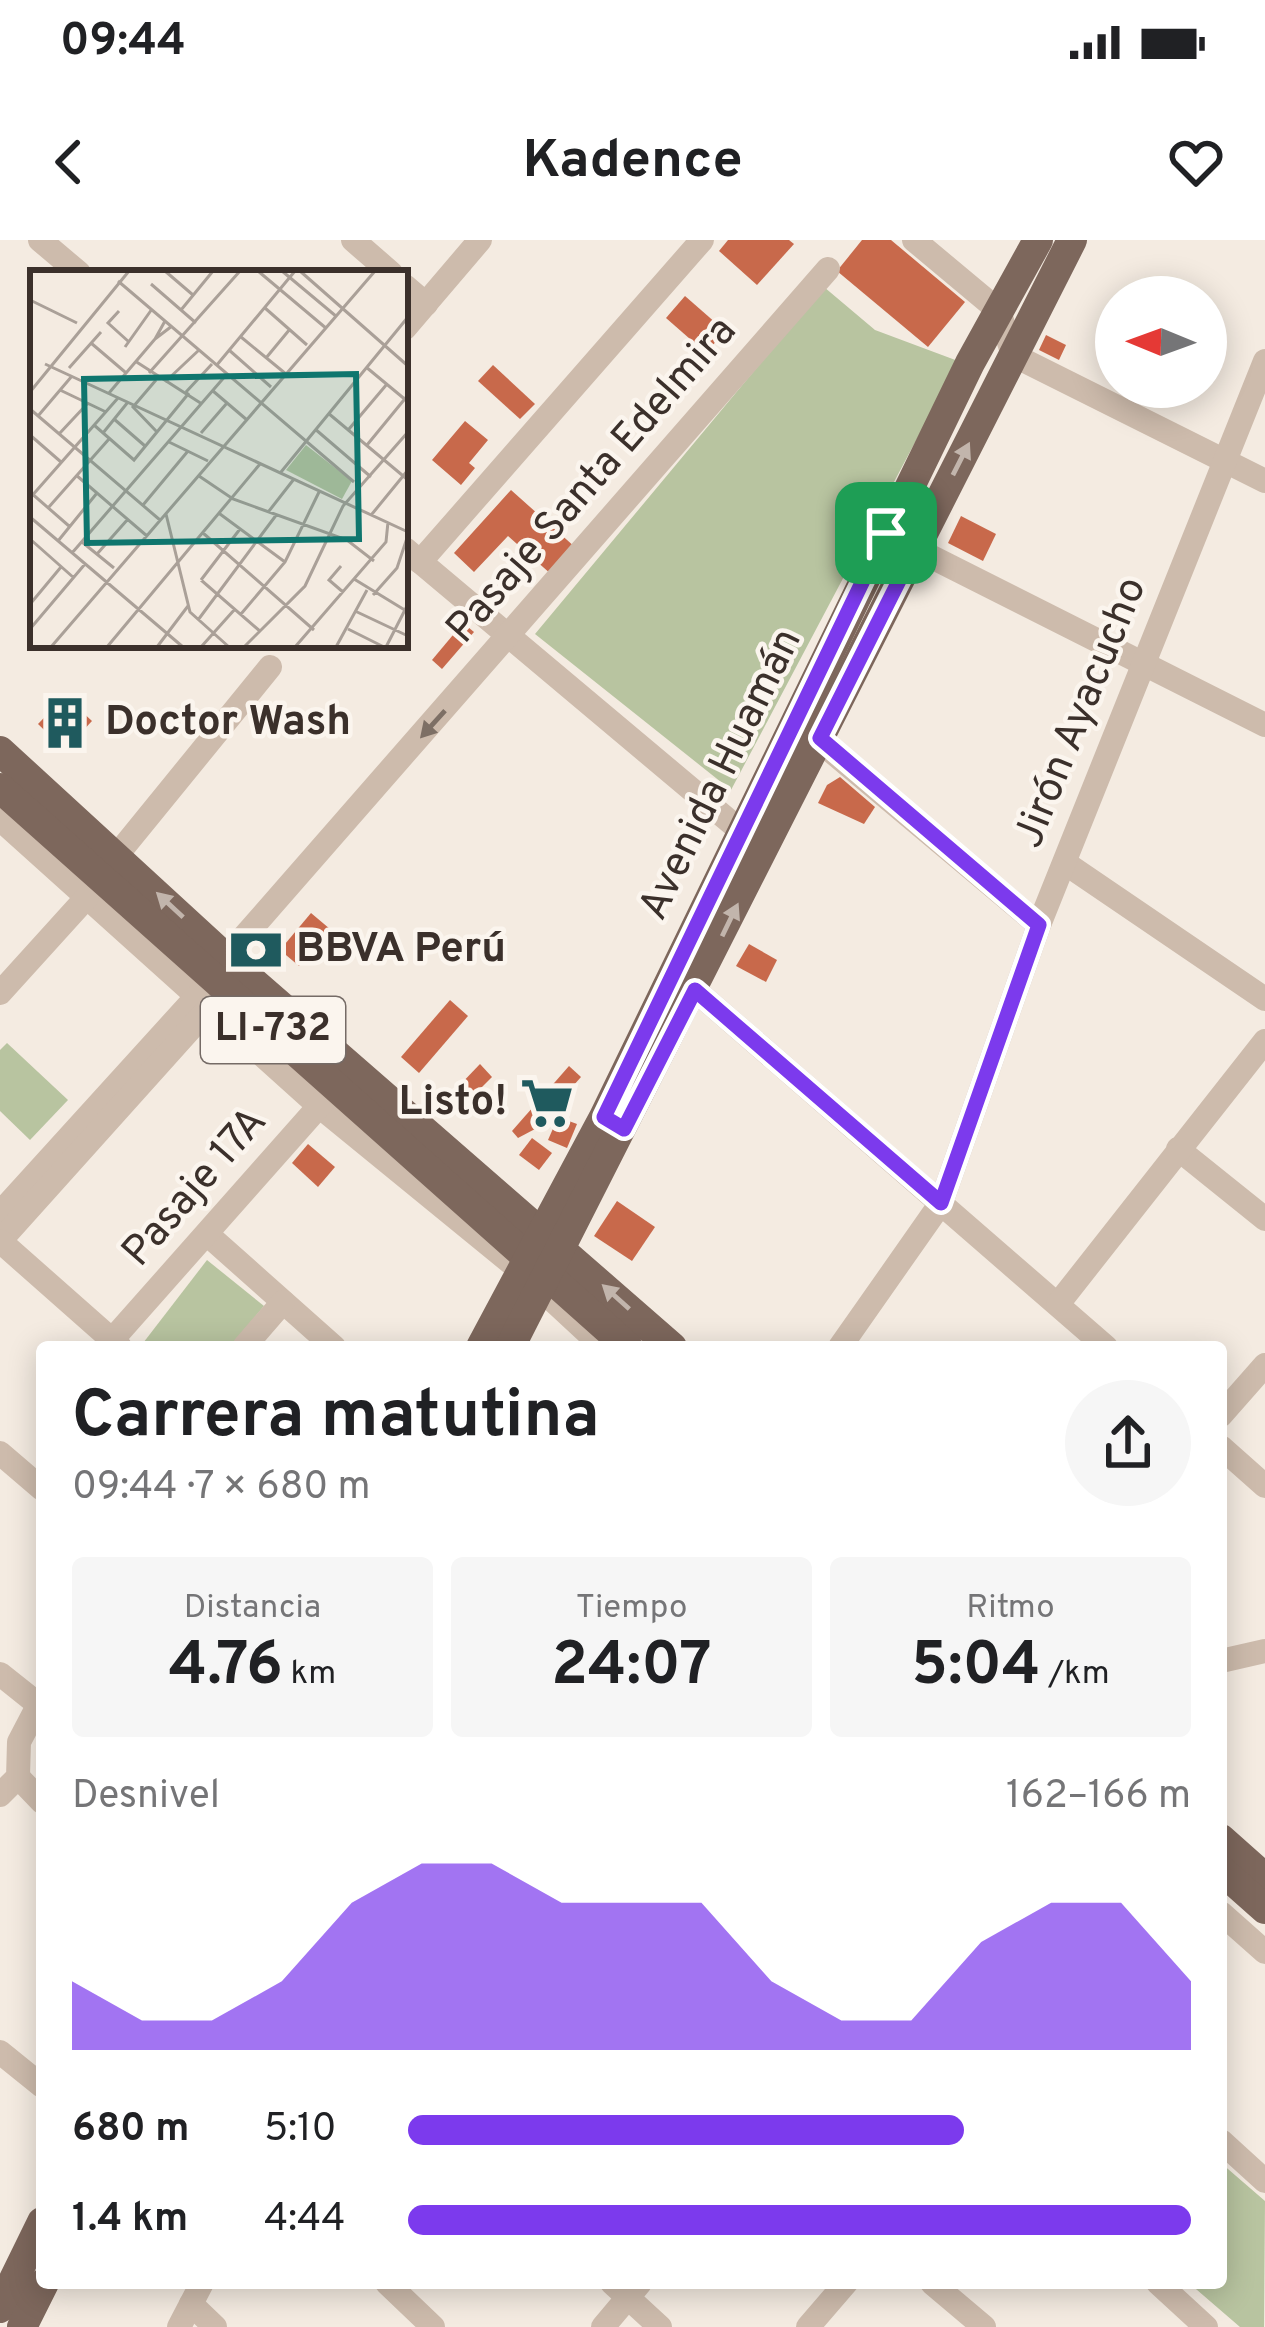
<!DOCTYPE html>
<html lang="es">
<meta charset="utf-8">
<style>
:root{--surface:#fff;--page:#f6f6f6;--text:#202124;--muted:#757577;--accent:#7c3aed}
body{margin:0;font-family:Overpass,sans-serif;background:var(--page);color:var(--text);height:100vh;display:flex;flex-direction:column;font-size:45px;white-space:nowrap}
*{box-sizing:border-box;margin:0}
p{font-size:39px;color:var(--muted)}
.icon{flex:none;width:66px;height:66px;fill:none;stroke:currentColor;stroke-width:2;stroke-linecap:round;stroke-linejoin:round}
.map{position:relative;flex:1;overflow:hidden}
.panel{position:absolute;left:36px;top:1101px;width:1191px;height:948px;display:flex;flex-direction:column;background:var(--surface);border-radius:12px;box-shadow:0 6px 30px #0003}
.panel>*{flex:none}
.needle{width:78px;rotate:271deg}
.controls{position:absolute;left:1095px;top:36px;display:grid;gap:24px}
.controls a{display:grid;place-items:center;width:132px;height:132px;border-radius:50%;background:var(--surface);box-shadow:0 6px 30px #0003;font-size:60px}
.pin{position:absolute;display:grid;place-items:center;width:102px;height:102px;color:#fff;margin:-51px;border-radius:24px;box-shadow:0 6px 18px #0006}
.round{display:grid;place-items:center;flex:none;width:126px;height:126px;border-radius:63px;background:var(--page)}
.headline{display:flex;align-items:center;justify-content:space-between;height:204px;padding:0 36px}
h1{font-size:66px;font-weight:700;line-height:90px}
.stats{display:grid;grid-template-columns:repeat(3,1fr);gap:18px;height:204px;padding:12px 36px}
.stats div{display:grid;align-content:center;border-radius:12px;background:var(--page);text-align:center}
.stats b{font-size:60px;font-weight:700}
.stats small{font-size:33px;font-weight:400}
.stats p{font-size:33px}
.chart{height:336px;padding:24px 36px}
.chart p{display:flex;justify-content:space-between}
.chart svg{width:100%;height:216px;margin-top:12px;fill:var(--accent);opacity:.7}
ul{padding:0 36px;list-style:none;font-size:39px}
li{display:grid;grid-template-columns:192px 144px 1fr;align-items:center;height:90px}
li i{height:30px;border-radius:15px;background:var(--accent)}
.status{display:flex;justify-content:space-between;align-items:center;height:84px;padding:0 60px;background:var(--surface);direction:ltr}
.status svg{height:33px;fill:currentColor}
header{display:flex;justify-content:space-between;align-items:center;height:156px;padding:0 36px;background:var(--surface);font-size:54px;font-weight:700}
.map>svg:first-child{display:block}
.green{fill:#b8c4a0}
.building{fill:#c8694b}
.lines{fill:none;stroke-linecap:round;stroke-linejoin:round}
.minor{stroke:#cdbbac;stroke-width:24}
.major{stroke:#7d675c;stroke-width:30}
.oneway{fill:#c2b5ac}
.oneway2{fill:#7d6f65}
.route-casing{stroke:#fff;stroke-width:24}
.route{stroke:#7c3aed;stroke-width:15}
.labels{text-anchor:middle;dominant-baseline:central;stroke-width:9;stroke-linejoin:round;paint-order:stroke}
.shield{fill:#fbf5ee;stroke:#756b66;stroke-width:3}
.shield-label{font-size:39px;font-weight:bold;fill:#3b302b}
.street-label{font-size:42px;fill:#3b302b;stroke:#fbf5ee}
.poi-label{font-size:42px;font-weight:bold;fill:#3b302b;stroke:#fbf5ee;text-anchor:start}
.inset-road{fill:none;stroke:#aaa098;stroke-width:3}
.view{fill:#0f766e;fill-opacity:0.15;stroke:#0f766e;stroke-width:6}
.inset-edge{fill:none;stroke:#3b302b;stroke-width:6}
</style>
<div class="status"><b>09:44</b><svg viewBox="0 0 49 12"><path d="M0 12V9h3v3zM5 12V6h3v6zM10 12V3h3v9zM15 12V0h3v12zM26 1h20v11H26zM47 4h2v5h-2z"/></svg></div>
<header><svg class="icon" aria-label="back" viewBox="0 0 24 24"><path d="M15 5l-7 7 7 7"/></svg>Kadence<svg class="icon" aria-label="heart" viewBox="0 0 24 24"><path d="M12 20l-8-8c-3-5 5-10 8-4 3-6 11-1 8 4z"/></svg></header>
<div class="map">
<svg width="1265" height="2087" viewBox="0 0 1265 2087">
<rect width="100%" height="100%" fill="#f4ebe1"/>
<!-- green -->
<g class="green">
<polygon points="824,47 875,90 958,121 731,550 535,394"/>
<polygon points="7,803 68,860 30,900 0,871 0,810"/>
<polygon points="207,1020 264,1066 230,1107 140,1107"/>
<polygon points="1221,1923 1265,1961 1264,2087 1240,2087 1189,2043 1221,2043"/>
</g>
<!-- building -->
<g class="building">
<polygon points="728,0 789,0 794,4 757,45 719,11"/>
<polygon points="862,0 891,0 965,62 928,107 837,31"/>
<polygon points="685,56 725,91 706,113 666,78"/>
<polygon points="1046,95 1066,105 1059,120 1039,110"/>
<polygon points="493,125 535,164 520,179 478,141"/>
<polygon points="465,181 488,200 469,223 475,228 461,245 432,220"/>
<polygon points="511,250 576,308 552,335 508,296 474,332 454,313"/>
<polygon points="961,276 996,294 983,321 948,303"/>
<polygon points="463,383 474,392 442,429 432,420"/>
<polygon points="65,456 92,481 65,510 38,484"/>
<polygon points="840,537 875,567 864,584 818,563 827,545"/>
<polygon points="311,673 330,689 299,726 280,710"/>
<polygon points="749,704 777,720 766,742 736,726"/>
<polygon points="450,760 468,776 419,833 401,817"/>
<polygon points="480,824 492,837 469,860 457,848"/>
<polygon points="569,826 581,837 535,889 518,898 512,891"/>
<polygon points="558,877 577,884 567,908 548,900"/>
<polygon points="532,898 552,913 539,930 519,915"/>
<polygon points="308,904 335,927 318,947 292,923"/>
<polygon points="617,961 655,987 632,1021 594,996"/>
</g>
<g class="lines">
<!-- minor -->
<g class="minor">
<polyline points="40,0 79,33"/>
<polyline points="353,0 391,33"/>
<polyline points="914,0 999,71 1013,115 1265,241"/>
<polyline points="405,46 426,64"/>
<polyline points="405,88 480,0"/>
<polyline points="886,294 1265,485"/>
<polyline points="405,309 741,591"/>
<polyline points="420,322 702,0"/>
<polyline points="806,490 1039,685"/>
<polyline points="0,579 319,866 521,1031 603,1107"/>
<polyline points="117,615 270,427"/>
<polyline points="1065,623 1265,759"/>
<polyline points="678,746 695,750 1106,1107"/>
<polyline points="0,753 87,657"/>
<polyline points="1178,909 1265,979"/>
<polyline points="0,973 229,721 243,698 828,29"/>
<polyline points="208,995 334,1107"/>
<polyline points="0,1001 219,757"/>
<polyline points="0,1001 120,1107"/>
<polyline points="1058,1064 1265,801"/>
<polyline points="112,1100 329,855"/>
<polyline points="244,1107 283,1062"/>
<polyline points="840,1107 941,963 1039,685 1265,121"/>
<polyline points="1221,1175 1265,1125"/>
<polyline points="1221,1207 1265,1246"/>
<polyline points="0,1213 42,1249"/>
<polyline points="1221,1421 1265,1411"/>
<polyline points="0,1434 39,1465"/>
<polyline points="18,1537 42,1562"/>
<polyline points="0,1555 18,1537 19,1502 42,1458"/>
<polyline points="1221,1673 1265,1712"/>
<polyline points="0,1812 42,1846"/>
<polyline points="1221,1901 1265,1941"/>
<polyline points="387,2043 433,2087"/>
<polyline points="612,2043 660,2087"/>
<polyline points="932,2043 984,2087"/>
<polyline points="1158,2043 1206,2087"/>
<polyline points="191,2064 215,2087"/>
<polyline points="179,2087 202,2043"/>
<polyline points="603,2087 640,2043"/>
<polyline points="808,2087 846,2043"/>
</g>
<!-- major -->
<g class="major">
<polyline points="0,511 229,721 672,1107"/>
<polyline points="0,548 628,1107"/>
<polyline points="481,1107 604,877 970,123 1038,0"/>
<polyline points="510,1107 1072,0"/>
<polyline points="1221,1599 1265,1638"/>
<polyline points="1221,1630 1265,1669"/>
<polyline points="0,2068 42,1982"/>
<polyline points="22,2087 44,2043"/>
</g>
</g>
<!-- one-way arrows -->
<defs><path id="oneway-solid" d="M-6-.8H1V-3.2L6.5 0L1 3.2V.8H-6Z" transform="scale(3)"/></defs>
<g class="oneway">
<use href="#oneway-solid" transform="translate(961 219) rotate(-63)"/>
<use href="#oneway-solid" transform="translate(170 665) rotate(-137)"/>
<use href="#oneway-solid" transform="translate(730 680) rotate(-64)"/>
<use href="#oneway-solid" transform="translate(616 1057) rotate(-138)"/>
</g>
<use class="oneway2" href="#oneway-solid" transform="translate(433 484) rotate(132)"/>
<g class="lines">
<!-- route casing -->
<g class="route-casing">
<polygon id="route" points="886,293 915,309 820,498 1039,685 941,963 695,750 624,889 604,877"/>
</g>
<!-- route -->
<use href="#route" class="route"/>
</g>
<!-- icons -->
<defs>
<g id="building-bare" transform="scale(4.14)"><path d="M-4-6H4V6H1V3H-1V6H-4ZM-2.5-4.3h1.7v1.8h-1.7ZM.8-4.3h1.7v1.8H.8ZM-2.5-1h1.7V.8h-1.7ZM.8-1h1.7V.8H.8Z" fill="#1f5a5e" stroke="#fbf5ee" stroke-width="2.5" paint-order="stroke"/></g>
<g id="bank-bare" transform="scale(4.14)"><path d="M-6-4H6V4H-6ZM0-2.3a2.3 2.3 0 1 0 0 4.6a2.3 2.3 0 1 0 0-4.6Z" fill="#1f5a5e" stroke="#fbf5ee" stroke-width="2.5" paint-order="stroke"/></g>
<g id="supermarket-bare" transform="scale(4.14)"><path d="M-6-5.5h2.5l.6 2H6L4.5 2H-2.5L-4.4-4H-6ZM-1.5 3.2a1.3 1.3 0 1 0 .1 0ZM3 3.2a1.3 1.3 0 1 0 .1 0Z" fill="#1f5a5e" stroke="#fbf5ee" stroke-width="2.5" paint-order="stroke"/></g>
</defs>
<g fill-rule="evenodd">
<use href="#building-bare" x="65" y="483"/>
<use href="#bank-bare" x="256" y="710"/>
<use href="#supermarket-bare" x="547" y="863"/>
</g>
<g class="labels">
<!-- shield labels -->
<rect class="shield" x="201" y="757" width="144" height="66" rx="9"/>
<g class="shield-label">
<text x="273" y="790">LI-732</text>
</g>
<!-- street labels -->
<g class="street-label">
<text transform="translate(593 241) rotate(-49)">Pasaje Santa Edelmira</text>
<text transform="translate(1082 473) rotate(-68)">Jirón Ayacucho</text>
<text transform="translate(722 535) rotate(-64)">Avenida Huamán</text>
<text transform="translate(196 948) rotate(-49)">Pasaje 17A</text>
</g>
<!-- poi labels -->
<g class="poi-label">
<text x="105" y="483">Doctor Wash</text>
<text x="296" y="710">BBVA Perú</text>
<text x="507" y="863" text-anchor="end">Listo!</text>
</g>
</g>
<!-- overview -->
<g transform="translate(30 30)">
<rect width="378" height="378" fill="#f4ebe1"/>
<path d="M276 175 322 211 312 229 256 200Z" fill="#b8c4a0"/>
<path class="inset-road" d="M135 1 163 25M228 1 297 59M252 1 307 47M270 1 378 96M88 11 324 212M121 14 166 53M0 30 47 53M235 38 277 75M151 40 183 1M89 41 78 53 99 72M135 51 125 69 142 56M211 67 256 104M61 73 95 102M95 77 122 39M199 80 241 117M236 88 260 59M105 91 172 134M15 94 378 262M186 96 265 1M336 97 377 131M39 98 71 62M119 103 210 1M126 110 103 137 127 162M135 112 169 80M30 120 76 142M183 121 217 150M0 122 99 1M156 122 182 94M79 123 125 69M0 139 130 250M298 143 378 210M8 146 42 106M84 149 115 176M64 155 104 190 159 123M285 159 341 207M319 159 357 114M73 163 98 132M171 163 197 133M29 164 58 133M0 165 31 192M139 172 178 191M337 175 378 125M251 202 378 47M46 205 117 266M169 206 203 229 317 270 344 291M0 222 39 256M0 228 88 128M113 235 158 181M18 238 79 169M239 241 264 209M136 244 160 342 199 377M190 244 255 292M342 244 378 200M0 247 153 377M173 263 284 360M0 269 44 308M28 271 67 223M52 272 84 298M42 283 197 104M67 284 98 249M311 296 299 310 313 322M324 309 378 342M171 310 231 362M171 310 210 259M343 325 367 298 378 265M1 333 31 297M325 341 378 366M211 344 255 292 290 220M168 350 247 244M0 359 55 294M318 359 354 377M21 377 345 1M77 377 230 194M127 377 158 336M171 377 205 339M214 377 275 316 313 236 378 162M265 377 356 272 358 252M306 377 337 320M356 377 378 334"/>
<path class="view" d="M326 104 329 269 57 273 54 109Z"/>
<rect width="378" height="378" class="inset-edge"/>
</g>
</svg>
<div class="controls">
<a><svg class="needle" viewBox="-14 -14 28 28"><path d="M0-13l5 13h-10z" fill="#e53935"/><path d="M0 13l5-13h-10z" fill="#757577"/></svg></a>
</div>
<div class="pin" style="left:886px;top:293px;background:#1e9e55"><svg class="icon" aria-label="arrive" viewBox="0 0 24 24"><path d="M6 21V4h12l-3 4 3 4H6"/></svg></div>
<section class="panel">
<div class="headline"><div><h1>Carrera matutina</h1><p>09:44 · 7 × 680 m</p></div><a class="round"><svg class="icon" aria-label="share" viewBox="0 0 24 24"><path d="M12 15V3M7 8l5-5 5 5M5 13v7h14v-7"/></svg></a></div>
<div class="stats">
<div><p>Distancia</p><b>4.76<small> km</small></b></div>
<div><p>Tiempo</p><b>24:07</b></div>
<div><p>Ritmo</p><b>5:04<small> /km</small></b></div>
</div>
<div class="chart"><p><span>Desnivel</span>162–166 m</p>
<svg viewBox="0 0 160 44" preserveAspectRatio="none"><path d="M0 44V30L10 38L20 38L30 30L40 14L50 6L60 6L70 14L80 14L90 14L100 30L110 38L120 38L130 22L140 14L150 14L160 30V44z"/></svg>
</div>
<ul>
<li><b>680 m</b>5:10<i style="width:71%"></i></li>
<li><b>1.4 km</b>4:44<i style="width:100%"></i></li>
</ul>
</section>
</div>
